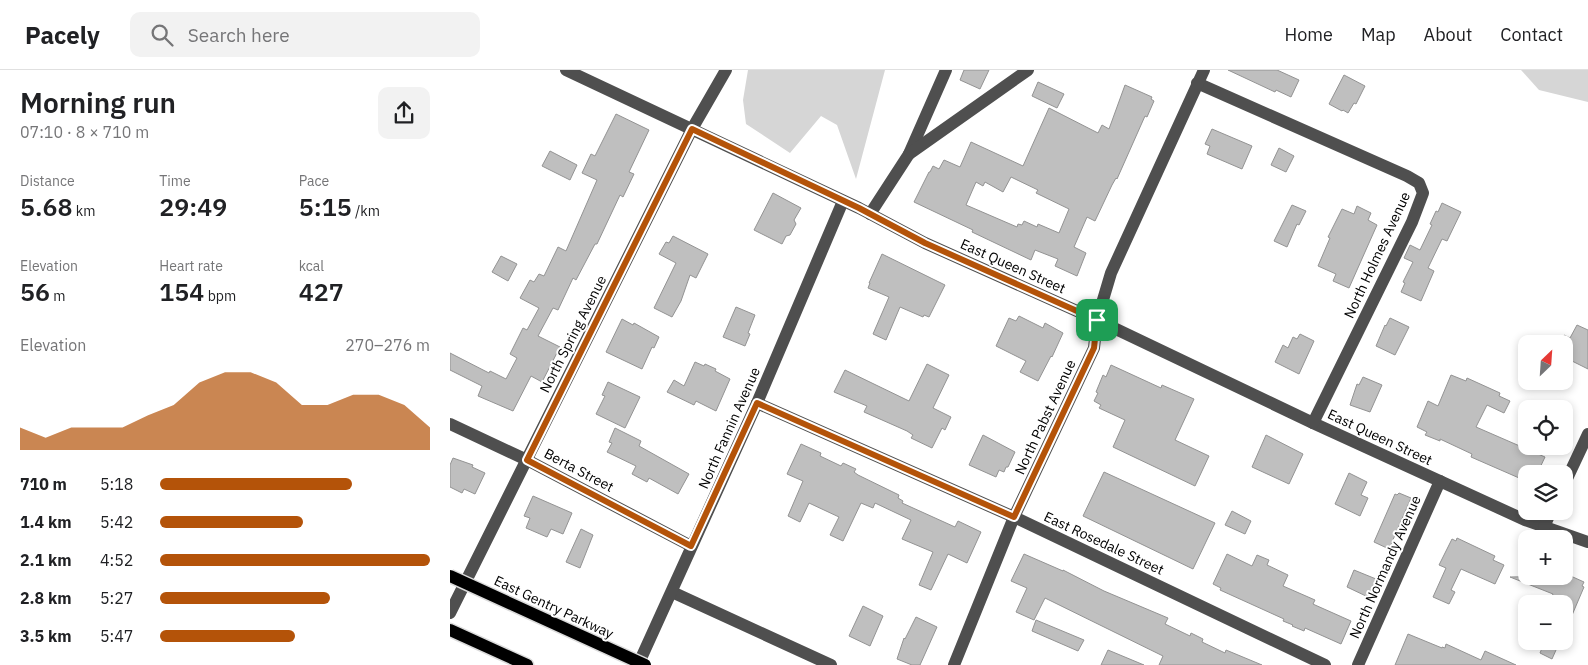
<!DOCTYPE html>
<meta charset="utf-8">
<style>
:root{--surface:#fff;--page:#f2f2f2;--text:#202124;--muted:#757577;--line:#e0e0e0;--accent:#b45309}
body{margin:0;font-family:"IBM Plex Sans",sans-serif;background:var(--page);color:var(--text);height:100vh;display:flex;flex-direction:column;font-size:19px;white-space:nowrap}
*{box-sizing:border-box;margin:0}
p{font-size:16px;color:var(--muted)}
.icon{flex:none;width:28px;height:28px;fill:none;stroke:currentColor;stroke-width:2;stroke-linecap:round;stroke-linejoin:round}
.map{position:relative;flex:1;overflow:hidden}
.panel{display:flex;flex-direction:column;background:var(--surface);width:450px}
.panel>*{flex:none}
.needle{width:32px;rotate:25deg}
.tools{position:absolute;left:1068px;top:265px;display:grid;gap:10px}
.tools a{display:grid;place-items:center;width:55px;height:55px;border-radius:10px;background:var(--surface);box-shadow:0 2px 8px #0003;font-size:25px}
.pin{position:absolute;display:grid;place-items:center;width:42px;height:42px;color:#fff;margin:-21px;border-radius:10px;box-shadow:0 2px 8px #0006}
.round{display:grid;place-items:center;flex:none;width:52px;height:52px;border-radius:10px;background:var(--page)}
.summary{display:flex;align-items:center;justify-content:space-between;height:85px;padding:0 20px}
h1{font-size:28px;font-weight:600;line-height:38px}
.metrics{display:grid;grid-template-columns:repeat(3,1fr);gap:8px;height:85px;padding:5px 20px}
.metrics div{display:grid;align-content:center}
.metrics b{font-size:25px;font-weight:600}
.metrics small{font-size:14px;font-weight:400}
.metrics p{font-size:14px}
.chart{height:140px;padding:10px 20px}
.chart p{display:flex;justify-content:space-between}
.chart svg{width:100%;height:90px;margin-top:5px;fill:var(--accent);opacity:.7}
ul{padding:0 20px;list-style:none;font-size:16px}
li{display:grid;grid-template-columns:80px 60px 1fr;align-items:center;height:38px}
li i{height:12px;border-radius:6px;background:var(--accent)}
header{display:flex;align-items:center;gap:30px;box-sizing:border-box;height:70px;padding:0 25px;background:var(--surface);border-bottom:1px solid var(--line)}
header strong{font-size:24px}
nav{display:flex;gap:28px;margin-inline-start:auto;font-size:18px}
.search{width:350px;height:45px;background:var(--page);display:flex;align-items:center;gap:12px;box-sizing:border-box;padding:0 18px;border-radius:10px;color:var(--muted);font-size:19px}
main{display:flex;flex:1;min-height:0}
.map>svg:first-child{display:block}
.green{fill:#d6d6d6}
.building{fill:#bfbfbf;stroke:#939393;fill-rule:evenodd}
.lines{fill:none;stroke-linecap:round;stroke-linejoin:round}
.major-casing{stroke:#dbdbdb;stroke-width:15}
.minor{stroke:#4f4f4f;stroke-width:12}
.major{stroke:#000;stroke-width:12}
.major-bridge-casing{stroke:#dbdbdb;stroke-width:15;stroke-linecap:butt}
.major-bridge{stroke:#000;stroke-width:12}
.route-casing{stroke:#fff;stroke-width:10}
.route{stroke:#b45309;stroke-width:6}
.labels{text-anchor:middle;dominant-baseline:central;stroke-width:4;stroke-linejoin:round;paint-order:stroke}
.street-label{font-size:14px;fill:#000;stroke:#fff}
</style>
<header>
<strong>Pacely</strong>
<div class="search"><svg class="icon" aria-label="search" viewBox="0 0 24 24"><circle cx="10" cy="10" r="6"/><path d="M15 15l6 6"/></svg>Search here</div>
<nav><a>Home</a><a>Map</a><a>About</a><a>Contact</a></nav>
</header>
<main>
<section class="panel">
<div class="summary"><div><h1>Morning run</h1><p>07:10 · 8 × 710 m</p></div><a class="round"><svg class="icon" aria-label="share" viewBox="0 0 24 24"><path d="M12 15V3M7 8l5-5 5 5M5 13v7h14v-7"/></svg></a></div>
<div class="metrics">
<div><p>Distance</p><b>5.68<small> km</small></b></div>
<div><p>Time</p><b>29:49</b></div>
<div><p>Pace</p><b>5:15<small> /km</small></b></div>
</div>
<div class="metrics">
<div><p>Elevation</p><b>56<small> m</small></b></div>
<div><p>Heart rate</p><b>154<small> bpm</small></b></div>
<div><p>kcal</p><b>427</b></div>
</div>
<div class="chart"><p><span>Elevation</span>270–276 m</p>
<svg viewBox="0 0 160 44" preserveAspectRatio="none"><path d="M0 44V33L10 38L20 33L30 33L40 33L50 27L60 22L70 11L80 6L90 6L100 11L110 22L120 22L130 17L140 17L150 22L160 33V44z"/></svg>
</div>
<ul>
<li><b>710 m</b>5:18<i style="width:71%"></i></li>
<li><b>1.4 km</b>5:42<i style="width:53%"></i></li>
<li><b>2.1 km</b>4:52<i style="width:100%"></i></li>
<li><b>2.8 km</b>5:27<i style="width:63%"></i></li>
<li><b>3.5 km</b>5:47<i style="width:50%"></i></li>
</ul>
</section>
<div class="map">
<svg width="1138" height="595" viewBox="0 0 1138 595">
<rect width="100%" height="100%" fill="#fff"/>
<!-- green -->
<g class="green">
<polygon points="298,0 435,0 406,109 387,55 371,46 340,83 296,54 293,30"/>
<polygon points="1071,0 1138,0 1138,32 1089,20"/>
</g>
<!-- building -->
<g class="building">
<polygon points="514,0 539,0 530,19 510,10"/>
<polygon points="778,0 827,0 849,10 841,27 826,20 825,22"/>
<polygon points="894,5 915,16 906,34 904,33 898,43 893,40 892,41 879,34"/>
<polygon points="588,12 614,24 607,38 582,26"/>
<path d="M675 15 702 27 701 29 704 31 697 47 695 46 667 109 666 108 662 115 645 151 637 147 624 177 636 183 627 206 605 196 608 189 585 180 581 190 522 162 523 160 464 132 479 102H480L483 96 489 99 494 90 510 97 521 72 573 96 599 38 648 63 652 55 659 59ZM561 107 588 120 586 123 619 139 609 163 588 154 587 157 574 151 572 155 568 154 567 157 516 135 526 112 533 116 535 112 553 122Z"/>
<polygon points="166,44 199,60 179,102 184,104 173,127 170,125 147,174 145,174 126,210 123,208 108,240 103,238 88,266 110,277 92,312 81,306 63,341 28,326 32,316 0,300 0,283 39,303 40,301 56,309 67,288 60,284 73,258 77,260 89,238 70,228 80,210 84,212 89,204 94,206 108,177 116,181 147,110 132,103 141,84 145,86"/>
<polygon points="762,59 802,76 792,99 757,84 760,76 755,74"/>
<polygon points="829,78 844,86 836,102 821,95"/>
<polygon points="100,81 127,95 120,110 92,96"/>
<polygon points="323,123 351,138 344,150 346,154 340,165 336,166 332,174 304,160"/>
<polygon points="992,133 1011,142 997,171 992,169 978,198 984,201 971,231 951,222 955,213 953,212 963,192 954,188 960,175 970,180 982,155 980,154 986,141 988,142"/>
<polygon points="842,135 856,141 849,155 847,154 837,177 824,171"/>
<polygon points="907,136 921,143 918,150 927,155 899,218 883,211 886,204 868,196 880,168 878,167 892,139 904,144"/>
<polygon points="223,166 258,184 246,208 240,205 231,231 222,247 204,238 226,193 209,184 216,172 219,173"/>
<polygon points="432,184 495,215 479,247 474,245 473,247 450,237 436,270 423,264 439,227 418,218 420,213 419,213"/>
<polygon points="51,186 67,194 58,211 42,202"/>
<polygon points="286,237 305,245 298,263 300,264 295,276 273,267"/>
<polygon points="569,246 593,258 595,253 613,263 602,287 601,286 588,311 570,302 576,291 546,276 559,248 566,251"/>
<polygon points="940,248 959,257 945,285 926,276 935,255 936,256"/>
<polygon points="172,249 183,255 184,253 209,267 204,278 202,277 192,299 156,282"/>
<polygon points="1127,255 1138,260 1138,299 1114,287 1114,265 1120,268"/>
<polygon points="850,264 864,271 849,304 825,292 833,275 838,278 843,267 847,269"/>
<polygon points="245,292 254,296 255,294 266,299 265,301 280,309 266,341 246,331 244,335 217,322 224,310 234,316"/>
<polygon points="477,294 499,305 483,338 501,347 495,360 492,358 482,378 461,368 463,365 457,361 414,342 417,336 384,322 395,300 459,331"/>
<polygon points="661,295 711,318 712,315 744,329 725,370 759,386 745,416 663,377 675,350 649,338 651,335 644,331 648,323 646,322 653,305 656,307"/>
<polygon points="1001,305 1016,311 1017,308 1050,323 1049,326 1060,331 1054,343 1037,335 1026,357 1095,387 1087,404 1076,404 1076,411 1021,387 1022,384 990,369 990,371 975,365 977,362 967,357 978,331 988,336"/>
<polygon points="913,307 932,315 920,342 900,335 907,314 909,315"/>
<polygon points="158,312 190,327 175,358 146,344 155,326 152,325"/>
<polygon points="165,358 191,371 189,376 239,404 228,424 199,408 197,412 182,404 186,396 157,382 162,373 159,372"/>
<polygon points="533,365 565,382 558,397 556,397 554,402 549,400 546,407 519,395"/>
<polygon points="816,365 853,384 839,414 802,397"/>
<polygon points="351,374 371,383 370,386 391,396 393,393 406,399 404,402 408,405 449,425 448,428 453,431 452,433 505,457 508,451 531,462 517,493 498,484 481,520 469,515 483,482 452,469 461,450 425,433 423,438 411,433 393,471 380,465 389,447 359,433 350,452 338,446 353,411 337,404"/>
<polygon points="3,388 23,395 22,397 35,403 25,424 14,419 12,423 0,417 0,395"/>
<polygon points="654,402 765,453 743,499 633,446"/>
<polygon points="899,403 917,412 911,425 918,428 910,446 885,434"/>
<polygon points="949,423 961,428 939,479 924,472 945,424 947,425"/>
<polygon points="83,426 122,443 113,464 101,459 97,467 76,458 80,448 74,446"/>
<polygon points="782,441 801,451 795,464 775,455"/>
<polygon points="131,459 143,465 130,498 116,492"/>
<polygon points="1007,468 1045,486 1043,490 1054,495 1045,514 1011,499 1001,520 1005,522 999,534 983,527 996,498 989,495 1002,469 1006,471"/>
<polygon points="574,484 613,501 613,500 654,521 718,548 715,554 740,566 741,563 753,569 752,572 775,583 776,580 812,595 709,595 713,586 595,528 584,550 566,542 577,518 561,511"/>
<polygon points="777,484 802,496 807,485 819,490 817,495 838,505 833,516 865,530 863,534 865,535 901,551 891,574 855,558 854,561 842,556 843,555 833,551 834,549 770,520 771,518 763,514"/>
<polygon points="904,500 926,509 918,527 897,517"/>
<polygon points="1114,503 1134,512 1132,516 1134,517 1114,564 1114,534 1107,534 1100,531 1103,524 1060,507 1114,506"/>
<polygon points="413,536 433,546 420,576 399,566"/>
<polygon points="466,547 487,557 470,595 462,595 447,589 454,568 455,569"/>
<polygon points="586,550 634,570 628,581 582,561"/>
<polygon points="958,564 992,578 992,577 995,578 996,574 1031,590 1035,581 1066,595 945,595"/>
<polygon points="1095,571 1110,571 1102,589 1090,583"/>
<polygon points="658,580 694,595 651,595"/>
</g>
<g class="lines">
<!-- major casing -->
<g class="major-casing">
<polyline id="major" points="0,560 77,595"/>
</g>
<!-- minor -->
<g class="minor">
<polyline points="116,0 409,138 475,173 647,250 863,353 1075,450 1138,472"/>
<polyline points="747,13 957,106 969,113 973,123 962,152 863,353"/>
<polyline points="459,84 496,0"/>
<polyline points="420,144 459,84 578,0"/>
<polyline points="307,333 564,447 875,595"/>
<polyline points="0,354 77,390 241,476"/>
<polyline points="1114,415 1138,364"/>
<polyline points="1094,457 1101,441"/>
<polyline points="222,522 381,595"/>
<polyline points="0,543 242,59 276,0"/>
<polyline points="188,595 307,333 393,131"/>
<polyline points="504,595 564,447 644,278 647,250 661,203 754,0"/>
<polyline points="908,595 990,411"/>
</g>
<!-- major -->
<use href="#major" class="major"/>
<!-- major-bridge casing -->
<g class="major-bridge-casing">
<polyline id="major-bridge" points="0,506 195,595"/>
</g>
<!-- major-bridge -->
<use href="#major-bridge" class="major-bridge"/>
</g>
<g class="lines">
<!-- route casing -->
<g class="route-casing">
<polygon id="route" points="242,59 409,138 475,173 647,250 644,278 564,447 307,333 241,476 77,390"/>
</g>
<!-- route -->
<use href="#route" class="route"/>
</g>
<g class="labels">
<!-- street labels -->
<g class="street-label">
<text transform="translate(927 185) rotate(-65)">North Holmes Avenue</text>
<text transform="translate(563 196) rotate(24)">East Queen Street</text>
<text transform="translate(123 264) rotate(-63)">North Spring Avenue</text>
<text transform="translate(595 347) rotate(-65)">North Pabst Avenue</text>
<text transform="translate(279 358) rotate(-66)">North Fannin Avenue</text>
<text transform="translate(930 367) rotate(25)">East Queen Street</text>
<text transform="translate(129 400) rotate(28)">Berta Street</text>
<text transform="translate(654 473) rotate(25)">East Rosedale Street</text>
<text transform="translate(935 497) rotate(-66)">North Normandy Avenue</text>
<text transform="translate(104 537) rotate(25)">East Gentry Parkway</text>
</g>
</g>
</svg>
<div class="tools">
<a><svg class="needle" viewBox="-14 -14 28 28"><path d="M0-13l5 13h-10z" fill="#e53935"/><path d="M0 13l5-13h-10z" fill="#757577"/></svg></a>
<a><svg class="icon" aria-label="locate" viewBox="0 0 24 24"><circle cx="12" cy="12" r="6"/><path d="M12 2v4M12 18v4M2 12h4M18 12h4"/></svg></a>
<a><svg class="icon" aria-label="layers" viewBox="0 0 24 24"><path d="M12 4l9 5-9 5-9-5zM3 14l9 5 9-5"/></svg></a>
<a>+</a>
<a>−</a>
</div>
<div class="pin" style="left:647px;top:250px;background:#1e9e55"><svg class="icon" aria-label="arrive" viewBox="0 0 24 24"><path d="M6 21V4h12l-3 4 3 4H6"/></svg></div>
</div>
</main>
